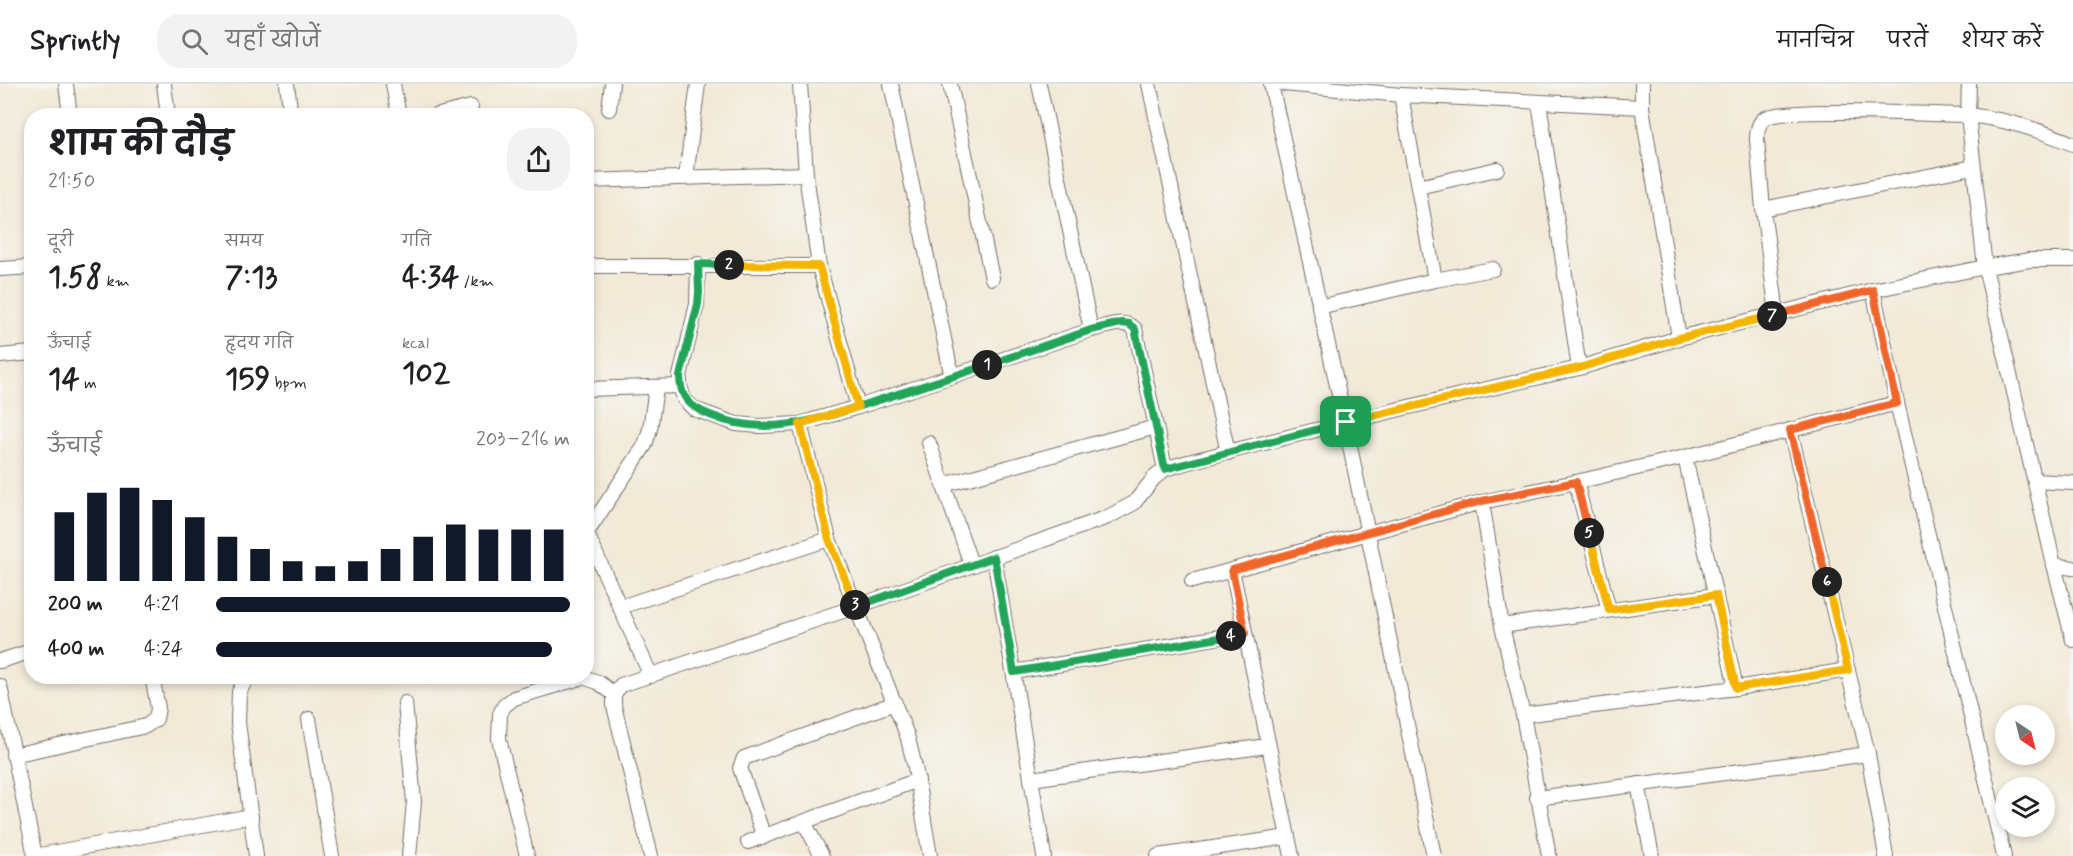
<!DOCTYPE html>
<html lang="hi">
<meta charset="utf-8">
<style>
:root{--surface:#fff;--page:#f2f2f2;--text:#202124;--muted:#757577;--line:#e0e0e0;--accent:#111827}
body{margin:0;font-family:Mynerve,"Playpen Sans Deva",sans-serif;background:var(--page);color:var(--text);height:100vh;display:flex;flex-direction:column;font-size:22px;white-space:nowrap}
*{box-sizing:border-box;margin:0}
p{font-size:20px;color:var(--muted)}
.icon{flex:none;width:33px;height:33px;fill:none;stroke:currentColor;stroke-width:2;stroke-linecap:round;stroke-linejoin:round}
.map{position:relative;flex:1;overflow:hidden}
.details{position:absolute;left:24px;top:24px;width:570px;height:576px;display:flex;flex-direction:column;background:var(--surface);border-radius:24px;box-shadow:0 3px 9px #0003}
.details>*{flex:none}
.needle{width:39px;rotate:145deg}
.controls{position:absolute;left:1995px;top:621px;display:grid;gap:12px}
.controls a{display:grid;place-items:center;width:60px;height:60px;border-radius:50%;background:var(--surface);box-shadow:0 3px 9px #0003;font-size:30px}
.pin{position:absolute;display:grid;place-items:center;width:51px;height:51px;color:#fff;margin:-26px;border-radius:12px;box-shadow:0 3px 9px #0006}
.km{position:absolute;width:30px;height:30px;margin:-15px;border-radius:50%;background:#222;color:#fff;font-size:16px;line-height:30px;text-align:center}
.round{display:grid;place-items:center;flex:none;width:63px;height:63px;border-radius:24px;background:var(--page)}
.overview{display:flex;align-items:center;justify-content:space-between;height:102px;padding:0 24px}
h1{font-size:33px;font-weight:700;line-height:45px}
.figures{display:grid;grid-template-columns:repeat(3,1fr);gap:9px;height:102px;padding:6px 24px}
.figures div{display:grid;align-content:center}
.figures b{font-size:30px;font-weight:700}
.figures small{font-size:16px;font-weight:400}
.figures p{font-size:16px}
.chart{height:168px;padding:12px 24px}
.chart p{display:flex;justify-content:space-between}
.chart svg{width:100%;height:108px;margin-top:6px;stroke:var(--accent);stroke-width:6}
ul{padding:0 24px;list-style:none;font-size:20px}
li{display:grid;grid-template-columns:96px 72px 1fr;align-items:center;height:45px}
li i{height:15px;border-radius:8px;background:var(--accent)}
header{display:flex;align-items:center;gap:36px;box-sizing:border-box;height:84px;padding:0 30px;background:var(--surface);border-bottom:2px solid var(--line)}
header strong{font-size:28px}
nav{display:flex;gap:33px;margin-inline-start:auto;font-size:21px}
.search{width:420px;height:54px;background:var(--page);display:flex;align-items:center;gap:15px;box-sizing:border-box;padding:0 21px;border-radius:24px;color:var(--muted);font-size:22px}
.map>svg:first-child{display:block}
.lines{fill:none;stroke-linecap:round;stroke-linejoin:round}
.street-casing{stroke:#716e67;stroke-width:16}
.street{stroke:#fff;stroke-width:14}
.split-1-casing{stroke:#fff;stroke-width:12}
.split-2-casing{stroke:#fff;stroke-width:12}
.split-3-casing{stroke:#fff;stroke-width:12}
.split-4-casing{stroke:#fff;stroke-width:12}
.split-5-casing{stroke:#fff;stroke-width:12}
.split-6-casing{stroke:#fff;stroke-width:12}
.split-7-casing{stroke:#fff;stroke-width:12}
.split-8-casing{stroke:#fff;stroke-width:12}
.split-1{stroke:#22a559;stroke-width:8}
.split-2{stroke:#22a559;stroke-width:8}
.split-3{stroke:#f5b400;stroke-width:8}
.split-4{stroke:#22a559;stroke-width:8}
.split-5{stroke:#f0652b;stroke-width:8}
.split-6{stroke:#f5b400;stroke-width:8}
.split-7{stroke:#f0652b;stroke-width:8}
.split-8{stroke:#f5b400;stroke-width:8}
</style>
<header>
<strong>Sprintly</strong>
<div class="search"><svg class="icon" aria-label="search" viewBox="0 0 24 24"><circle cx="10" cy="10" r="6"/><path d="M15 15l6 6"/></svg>यहाँ खोजें</div>
<nav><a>मानचित्र</a><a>परतें</a><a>शेयर करें</a></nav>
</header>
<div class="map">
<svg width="2073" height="772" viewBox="0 0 2073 772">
<rect width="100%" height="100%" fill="#f6f6f2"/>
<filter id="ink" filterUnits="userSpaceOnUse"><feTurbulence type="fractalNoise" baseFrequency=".0167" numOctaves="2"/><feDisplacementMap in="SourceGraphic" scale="12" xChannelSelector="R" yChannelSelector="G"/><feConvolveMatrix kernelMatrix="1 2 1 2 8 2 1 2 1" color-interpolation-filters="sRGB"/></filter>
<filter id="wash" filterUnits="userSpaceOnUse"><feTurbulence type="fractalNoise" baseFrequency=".008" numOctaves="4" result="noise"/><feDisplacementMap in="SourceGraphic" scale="24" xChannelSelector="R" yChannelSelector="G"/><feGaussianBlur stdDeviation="1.35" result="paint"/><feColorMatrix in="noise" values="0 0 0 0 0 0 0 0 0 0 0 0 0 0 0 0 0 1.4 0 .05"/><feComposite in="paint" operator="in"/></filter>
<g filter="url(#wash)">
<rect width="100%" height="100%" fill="#f2e9d6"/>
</g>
<g filter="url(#ink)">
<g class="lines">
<!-- street casing -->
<g class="street-casing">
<g id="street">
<polyline points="66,0 70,32"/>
<polyline points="164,0 168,32"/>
<polyline points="287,0 291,32"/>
<polyline points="393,0 399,32"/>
<path d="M800 0 806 90 819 182 858 323 1091 246C1106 243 1123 234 1135 245L1165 385"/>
<polyline points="891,0 952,293"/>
<polyline points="950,0 992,194"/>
<polyline points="1039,0 1091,246"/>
<polyline points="1149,0 1228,369"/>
<polyline points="1271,0 1345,338 1434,772"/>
<polyline points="1284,0 1401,11 1642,23"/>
<polyline points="1642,0 1642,23 1679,254"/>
<polyline points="1969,0 1968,31 1985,183 2054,481 2073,556"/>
<polyline points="1539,18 1579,284"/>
<polyline points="609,25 612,0"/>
<polyline points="435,32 471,23"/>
<polyline points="686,93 698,0"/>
<polyline points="586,97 806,90"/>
<polyline points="1418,103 1497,85"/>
<polyline points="1763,125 1973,83"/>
<polyline points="698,180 697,220 680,292 680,302 684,315 694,325 736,340 759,342 800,340 858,323"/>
<polyline points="586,182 819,182"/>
<polyline points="0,185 32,183"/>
<polyline points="1435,196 1493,185"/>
<polyline points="1873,206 1897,319 2004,772"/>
<polyline points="1319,223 1435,196 1401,11"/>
<path d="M1777 230 1763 125 1757 56C1757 49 1758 39 1764 35 1779 22 1938 31 1968 31 2004 35 2040 46 2073 60"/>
<polyline points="0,272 32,269"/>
<polyline points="586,305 680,302"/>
<polyline points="800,340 829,455 907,651 915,683 930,772"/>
<polyline points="1790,346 1868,670 1886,772"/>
<polyline points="929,359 971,480"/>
<polyline points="1685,373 1736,604"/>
<polyline points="2035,397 2073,399"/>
<polyline points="1576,398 1609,526"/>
<polyline points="943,401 1156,343"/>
<polyline points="1482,418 1502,542 1523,631 1549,772"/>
<polyline points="586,450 645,361 650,345 656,304"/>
<polyline points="587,450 651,592"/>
<polyline points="994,473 1044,772"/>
<polyline points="2054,481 2073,484"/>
<polyline points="1232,486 1292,772"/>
<polyline points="1192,497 1482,418 1576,398 1685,373 1897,319"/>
<polyline points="620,523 829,455"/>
<polyline points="1502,542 1716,511"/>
<polyline points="0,577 32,567"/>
<polyline points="1014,588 1244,549"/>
<polyline points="248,592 239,608 238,639 256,772"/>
<polyline points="0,602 35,772"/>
<polyline points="405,619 414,718 409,772"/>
<polyline points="1523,631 1736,604 1848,586"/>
<polyline points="309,635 332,772"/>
<polyline points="13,671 146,642 156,635 158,624 152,592"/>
<polyline points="1031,695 1267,662"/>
<polyline points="1638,700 1652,772"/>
<polyline points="1537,714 1868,670"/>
<polyline points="804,738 822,772"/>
<polyline points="764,753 740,684 744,674 895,619"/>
<polyline points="748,758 918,696"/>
<polyline points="35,772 251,732"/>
<polyline points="527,772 499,655 500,630 504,622 514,614 583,593 598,598 614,610"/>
<polyline points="651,772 614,622 614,610 621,601 855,523 1108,433 1134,419 1154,394 1165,385 1188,378 1400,325 1579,284 1679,254 1873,206 1985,183 2030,176 2073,176"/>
<polyline points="1158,772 1288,753"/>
</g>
</g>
<!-- street -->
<use href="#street" class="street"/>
</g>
</g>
<g class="lines" filter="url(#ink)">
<!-- split-1 casing -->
<g class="split-1-casing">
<polyline id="split-1" points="987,281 1091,246 1121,239 1129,240 1135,245 1165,385 1346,338"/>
</g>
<!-- split-2 casing -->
<g class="split-2-casing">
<path id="split-2" d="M729 181 698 180 699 208 698 220 680 292C680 314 690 323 710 331 769 356 825 333 882 315 917 304 952 293 987 281"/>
</g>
<!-- split-3 casing -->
<g class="split-3-casing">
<polyline id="split-3" points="729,181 819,182 858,323 800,340 829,455 855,521"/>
</g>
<!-- split-4 casing -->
<g class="split-4-casing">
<polyline id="split-4" points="855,521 855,523 994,473 1014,588 1231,552"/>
</g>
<!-- split-5 casing -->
<g class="split-5-casing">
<polyline id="split-5" points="1231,552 1245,549 1232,486 1482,417 1576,398 1589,449"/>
</g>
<!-- split-6 casing -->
<g class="split-6-casing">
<polyline id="split-6" points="1589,449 1609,526 1716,511 1736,604 1848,586 1827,498"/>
</g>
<!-- split-7 casing -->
<g class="split-7-casing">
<polyline id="split-7" points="1772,232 1873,206 1897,319 1790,346 1827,498"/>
</g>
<!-- split-8 casing -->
<g class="split-8-casing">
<polyline id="split-8" points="1346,338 1579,284 1679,254 1772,232"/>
</g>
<!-- split-1 -->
<use href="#split-1" class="split-1"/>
<!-- split-2 -->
<use href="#split-2" class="split-2"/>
<!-- split-3 -->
<use href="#split-3" class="split-3"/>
<!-- split-4 -->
<use href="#split-4" class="split-4"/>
<!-- split-5 -->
<use href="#split-5" class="split-5"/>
<!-- split-6 -->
<use href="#split-6" class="split-6"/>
<!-- split-7 -->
<use href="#split-7" class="split-7"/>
<!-- split-8 -->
<use href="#split-8" class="split-8"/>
</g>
</svg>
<div class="controls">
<a><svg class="needle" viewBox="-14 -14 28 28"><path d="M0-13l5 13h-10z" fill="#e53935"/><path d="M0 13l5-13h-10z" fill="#757577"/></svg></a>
<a><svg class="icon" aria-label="layers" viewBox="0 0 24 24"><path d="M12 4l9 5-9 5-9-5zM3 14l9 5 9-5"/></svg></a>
</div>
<div class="pin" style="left:1346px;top:338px;background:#1e9e55"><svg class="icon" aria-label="arrive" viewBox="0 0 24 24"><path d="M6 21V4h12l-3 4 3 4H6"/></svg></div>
<b class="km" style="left:987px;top:281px">1</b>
<b class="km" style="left:729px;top:181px">2</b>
<b class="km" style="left:855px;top:521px">3</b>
<b class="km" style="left:1231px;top:552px">4</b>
<b class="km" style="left:1589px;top:449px">5</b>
<b class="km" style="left:1827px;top:498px">6</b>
<b class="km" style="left:1772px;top:232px">7</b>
<section class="details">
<div class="overview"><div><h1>शाम की दौड़</h1><p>21:50</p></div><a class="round"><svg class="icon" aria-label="share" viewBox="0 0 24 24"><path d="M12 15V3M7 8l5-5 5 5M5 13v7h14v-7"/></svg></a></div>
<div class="figures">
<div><p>दूरी</p><b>1.58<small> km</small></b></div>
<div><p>समय</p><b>7:13</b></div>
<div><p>गति</p><b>4:34<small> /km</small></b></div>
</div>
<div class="figures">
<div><p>ऊँचाई</p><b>14<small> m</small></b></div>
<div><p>हृदय गति</p><b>159<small> bpm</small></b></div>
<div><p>kcal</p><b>102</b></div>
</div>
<div class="chart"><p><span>ऊँचाई</span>203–216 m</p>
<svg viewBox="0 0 160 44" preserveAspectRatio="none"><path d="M5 44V16M15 44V8M25 44V6M35 44V11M45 44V18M55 44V26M65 44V31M75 44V36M85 44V38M95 44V36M105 44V31M115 44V26M125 44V21M135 44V23M145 44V23M155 44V23"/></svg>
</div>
<ul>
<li><b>200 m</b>4:21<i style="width:100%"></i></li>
<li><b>400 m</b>4:24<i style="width:95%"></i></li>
</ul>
</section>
</div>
